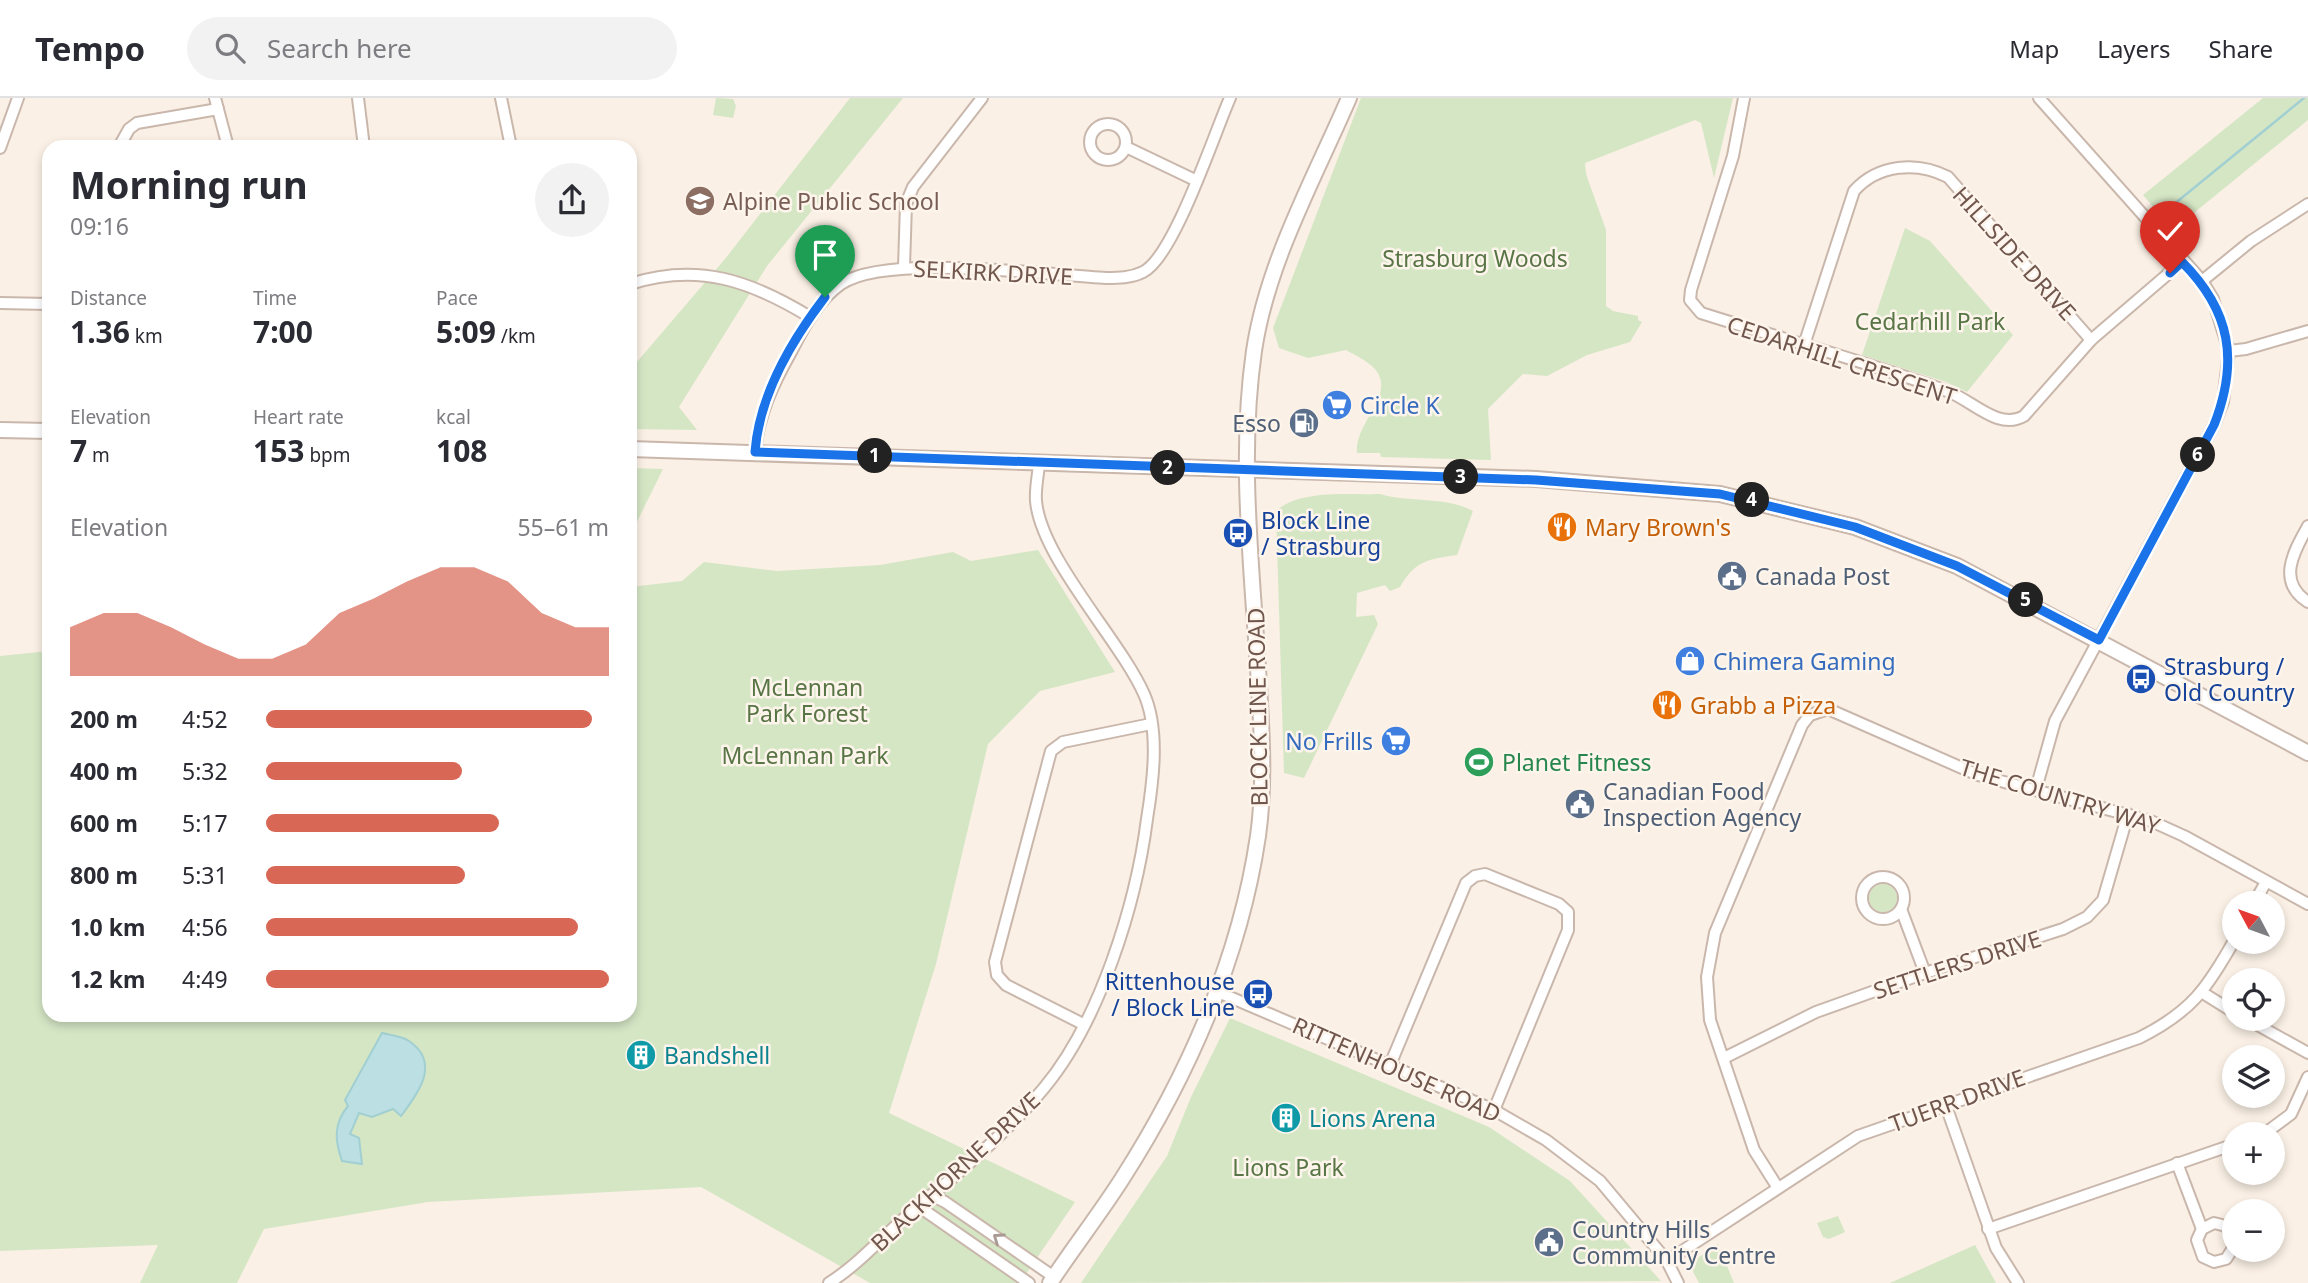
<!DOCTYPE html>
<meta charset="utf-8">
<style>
:root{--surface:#fff;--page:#f2f2f3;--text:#2b2b33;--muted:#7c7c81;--line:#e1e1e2;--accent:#d96755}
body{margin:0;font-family:"Noto Sans",sans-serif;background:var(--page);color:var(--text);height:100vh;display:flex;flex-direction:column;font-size:26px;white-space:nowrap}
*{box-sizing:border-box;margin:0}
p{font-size:23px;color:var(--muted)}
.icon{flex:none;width:38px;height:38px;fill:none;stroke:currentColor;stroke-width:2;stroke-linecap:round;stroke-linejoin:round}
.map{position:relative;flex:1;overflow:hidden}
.drawer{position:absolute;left:42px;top:42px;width:595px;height:882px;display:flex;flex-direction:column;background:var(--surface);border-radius:21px;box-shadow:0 4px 10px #0003}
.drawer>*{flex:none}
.needle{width:46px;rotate:311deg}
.buttons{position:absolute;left:2222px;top:793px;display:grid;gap:14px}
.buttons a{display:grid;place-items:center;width:63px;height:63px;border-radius:50%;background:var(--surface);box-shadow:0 4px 10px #0003;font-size:35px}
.pin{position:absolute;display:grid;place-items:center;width:60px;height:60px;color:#fff;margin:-72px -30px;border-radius:50% 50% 50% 0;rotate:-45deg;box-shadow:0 0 7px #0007}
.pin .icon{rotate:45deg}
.km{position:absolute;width:35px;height:35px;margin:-18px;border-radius:50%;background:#222;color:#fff;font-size:19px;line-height:35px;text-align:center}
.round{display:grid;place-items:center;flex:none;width:74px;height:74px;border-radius:37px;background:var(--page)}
.overview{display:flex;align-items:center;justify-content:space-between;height:119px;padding:0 28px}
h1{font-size:38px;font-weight:700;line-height:52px}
.metrics{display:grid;grid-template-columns:repeat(3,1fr);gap:10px;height:119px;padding:7px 28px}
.metrics div{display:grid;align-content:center}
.metrics b{font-size:30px;font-weight:700}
.metrics small{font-size:19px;font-weight:400}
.metrics p{font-size:19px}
.chart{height:196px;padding:14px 28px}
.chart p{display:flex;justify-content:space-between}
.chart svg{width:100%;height:126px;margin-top:7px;fill:var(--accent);opacity:.7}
ul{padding:0 28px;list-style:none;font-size:23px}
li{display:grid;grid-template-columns:112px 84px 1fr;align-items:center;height:52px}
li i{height:18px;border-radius:9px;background:var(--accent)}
header{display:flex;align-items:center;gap:42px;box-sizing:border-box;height:98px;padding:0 35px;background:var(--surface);border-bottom:2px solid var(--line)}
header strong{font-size:33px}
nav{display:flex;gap:38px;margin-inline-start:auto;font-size:24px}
.search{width:490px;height:63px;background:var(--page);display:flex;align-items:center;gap:18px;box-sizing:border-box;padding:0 24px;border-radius:38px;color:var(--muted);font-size:26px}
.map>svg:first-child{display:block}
.green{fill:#d5e6c5}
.water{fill:#bbdfe2;stroke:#a2cfd2;stroke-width:2}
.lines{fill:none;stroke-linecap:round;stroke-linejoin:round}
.stream{stroke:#a2cfd2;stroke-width:2.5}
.minor-casing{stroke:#cab7ac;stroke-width:14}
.tertiary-casing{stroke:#cab7ac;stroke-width:18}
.minor{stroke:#fff;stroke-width:10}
.tertiary{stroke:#fff;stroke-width:14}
.oneway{stroke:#a99a94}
.route-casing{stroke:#fff;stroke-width:14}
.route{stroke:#1a73e8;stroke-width:9}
.labels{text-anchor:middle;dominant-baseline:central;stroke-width:5;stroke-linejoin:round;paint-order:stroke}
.education-label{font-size:23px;fill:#785e54;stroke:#fdf4eb;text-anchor:start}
.street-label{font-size:23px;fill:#70564c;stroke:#fdf4eb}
.park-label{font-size:23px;fill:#587546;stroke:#fdf4eb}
.shop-label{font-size:23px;fill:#366cbe;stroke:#fdf4eb;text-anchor:start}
.service-label{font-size:23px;fill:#4e5e75;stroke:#fdf4eb;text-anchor:start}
.transit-label{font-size:23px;fill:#164399;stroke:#fdf4eb;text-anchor:start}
.food-label{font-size:23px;fill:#c56008;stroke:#fdf4eb;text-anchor:start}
.leisure-label{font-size:23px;fill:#27864d;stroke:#fdf4eb;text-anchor:start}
.culture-label{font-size:23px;fill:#0d838f;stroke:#fdf4eb;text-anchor:start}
</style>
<header>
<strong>Tempo</strong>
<div class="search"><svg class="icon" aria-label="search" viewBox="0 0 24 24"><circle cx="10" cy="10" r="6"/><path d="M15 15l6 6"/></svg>Search here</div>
<nav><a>Map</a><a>Layers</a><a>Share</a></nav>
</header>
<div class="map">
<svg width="2308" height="1185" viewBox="0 0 2308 1185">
<rect width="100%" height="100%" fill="#faf0e5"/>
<!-- green -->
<g class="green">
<polygon points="716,0 733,1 736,8 733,20 713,17"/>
<polygon points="850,0 903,0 767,168 679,309 697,332 630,331 630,272 725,161"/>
<path d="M1361 0H1733L1714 80 1701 25 1695 22 1585 65 1586 76 1606 132V208L1613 213 1638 218V222L1642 224 1630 244 1587 257 1547 278 1523 276 1488 311 1491 362 1381 359 1380 355H1357C1354 324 1398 296 1374 270 1367 263 1355 257 1346 252L1308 260 1279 250 1273 230Z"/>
<polygon points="2263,0 2308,0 2308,22 2173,132 2143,97"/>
<polygon points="1905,130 1930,143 2013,237 1967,294 1946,284 1862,257"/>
<polygon points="630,370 663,371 630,438"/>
<path d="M1380 396C1410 405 1446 398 1473 413L1457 457C1428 461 1415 463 1400 489L1390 493 1385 487 1357 495 1356 519 1374 517 1378 526 1304 680 1284 675 1276 413C1300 391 1349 397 1380 396Z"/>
<polygon points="1038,452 1115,574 1040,593 988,646 936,866 889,1015 1075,1104 1020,1185 870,1185 701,1089 428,1104 264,1131 237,1185 140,1185 158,1147 0,1153 0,558 49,553 49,917 630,917 630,489 682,483 704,464 777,473 880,467 953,454 971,463"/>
<circle cx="1883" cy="800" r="14"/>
<polygon points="1230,920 1489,1029 1570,1083 1661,1183 1081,1185 1167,1058 1191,999"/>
<polygon points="1838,1118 1845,1134 1829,1141 1823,1139 1817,1125"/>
<polygon points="1718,1146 1734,1185 1699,1185 1689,1166"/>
<polygon points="1975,1147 1996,1185 1890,1185"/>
</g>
<!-- water -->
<path class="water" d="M382 935C390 937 402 938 409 943 442 965 417 997 401 1018L393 1011 372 1019 359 1015 350 1036 359 1040 362 1066 342 1063C335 1043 333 1026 348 1008L345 1002Z"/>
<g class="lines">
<!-- stream -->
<polyline class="stream" points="2173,107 2304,0"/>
<!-- minor casing -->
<g class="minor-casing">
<g id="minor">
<polyline points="215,0 228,49"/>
<polyline points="358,0 364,49"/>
<polyline points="501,0 511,49"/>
<path d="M1744 0 1733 58 1691 192 1690 202 1701 215C1783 241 1867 264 1947 293 1972 302 1998 333 2024 318L2091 242 2182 164"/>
<circle cx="1108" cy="44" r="18"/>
<polyline points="119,49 129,31 137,25 218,11"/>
<polyline points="1126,49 1195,82"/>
<polyline points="0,50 18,0"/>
<polyline points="904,169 906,106 913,89 982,0"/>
<polyline points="2202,183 2251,143 2308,106"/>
<path d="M630 186C698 164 751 183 810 219"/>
<polyline points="0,205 49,206"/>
<path d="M1804 247 1854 93C1878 66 1917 63 1948 79L2091 242"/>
<polyline points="2229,253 2246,251 2308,233"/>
<path d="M755 354C758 317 773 286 791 254 804 229 817 203 841 186 886 155 1046 177 1106 180 1118 180 1131 180 1143 174 1174 159 1214 36 1230 0"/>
<path d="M2308 428C2294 453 2276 484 2308 504"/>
<polyline points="2036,691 2055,623 2214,327 2223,304 2229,253 2213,201 2202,183 2039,0"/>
<circle cx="1883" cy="800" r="21"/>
<polyline points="2254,805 2266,784"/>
<polyline points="1901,811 1925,875"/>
<polyline points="1218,894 1494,1012 1546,1042 1600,1083 1667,1163 1678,1185"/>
<polyline points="2203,895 2235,915"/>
<polyline points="2245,920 2308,955"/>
<polyline points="1083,926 1006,887 997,877 995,864 1051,653 1063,644 1151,626"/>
<polyline points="1724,960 1816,914 1925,875 2063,831 2087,819 2103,802 2128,716"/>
<polyline points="1390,967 1466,785 1475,778 1485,776 1559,806 1568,814 1568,832 1494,1012"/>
<polyline points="1945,1005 1996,1150 2018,1185"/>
<polyline points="2264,1036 2291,1016 2308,979"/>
<polyline points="2177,1065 2202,1131"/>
<polyline points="1778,1090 1754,1052 1710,922 1707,879 1715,835 1802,627 1810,617 1828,611 1978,677 2151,723 2184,738 2308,806"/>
<polyline points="931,1097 945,1104 1054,1179"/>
<polyline points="918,1108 1029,1185"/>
<polyline points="1988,1131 2235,1046"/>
<polyline points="2235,1143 2226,1128 2214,1125 2202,1131 2197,1142 2203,1159 2214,1164 2226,1161 2235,1147"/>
<path d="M1667 1163 1858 1038 2139 940C2191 914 2207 891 2235 841"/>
<path d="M829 1185C859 1166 882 1139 909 1116 954 1079 1007 1035 1044 990 1100 923 1136 806 1147 721 1153 684 1160 632 1144 596 1120 542 1041 460 1036 403 1035 391 1038 378 1039 366"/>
</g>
</g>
<!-- tertiary casing -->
<g class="tertiary-casing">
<g id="tertiary">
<polyline points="0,332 49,333"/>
<polyline points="630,351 1536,381 1720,396 1855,429 1957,468 2308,655"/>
<path d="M1050 1185C1073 1150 1099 1117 1122 1081 1188 978 1240 860 1258 738 1265 688 1262 637 1259 587 1253 477 1238 363 1254 253 1267 165 1314 81 1349 0"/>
</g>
</g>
<!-- minor -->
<use href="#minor" class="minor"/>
<!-- tertiary -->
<use href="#tertiary" class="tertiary"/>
</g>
<!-- one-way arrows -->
<defs><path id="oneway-chevron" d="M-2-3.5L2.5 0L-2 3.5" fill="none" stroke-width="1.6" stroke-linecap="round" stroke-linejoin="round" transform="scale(1.75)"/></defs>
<use class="oneway" href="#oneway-chevron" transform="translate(998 1140) rotate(-145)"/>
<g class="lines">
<!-- route casing -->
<g class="route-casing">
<path id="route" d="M825 199C792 242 759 298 755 354L1536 382 1720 396 1855 429 1957 468 2099 542 2214 327C2239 263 2231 213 2182 164L2170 175"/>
</g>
<!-- route -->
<use href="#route" class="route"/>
</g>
<!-- icons -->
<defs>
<g id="school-disc" transform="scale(1.575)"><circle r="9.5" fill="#8d6e63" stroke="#fdf4eb"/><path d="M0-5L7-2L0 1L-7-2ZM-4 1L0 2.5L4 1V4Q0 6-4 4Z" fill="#fff"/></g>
<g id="supermarket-disc" transform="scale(1.575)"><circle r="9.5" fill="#3f7fe0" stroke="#fdf4eb"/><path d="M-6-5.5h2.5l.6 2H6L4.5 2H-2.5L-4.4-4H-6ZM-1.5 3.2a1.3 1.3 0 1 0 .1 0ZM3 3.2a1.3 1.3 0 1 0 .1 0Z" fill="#fff"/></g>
<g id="fuel-disc" transform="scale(1.575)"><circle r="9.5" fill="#5c6f8a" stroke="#fdf4eb"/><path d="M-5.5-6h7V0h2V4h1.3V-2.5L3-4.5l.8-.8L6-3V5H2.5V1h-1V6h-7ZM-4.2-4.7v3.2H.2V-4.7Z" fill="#fff"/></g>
<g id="restaurant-disc" transform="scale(1.575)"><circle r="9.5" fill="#e8710a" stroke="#fdf4eb"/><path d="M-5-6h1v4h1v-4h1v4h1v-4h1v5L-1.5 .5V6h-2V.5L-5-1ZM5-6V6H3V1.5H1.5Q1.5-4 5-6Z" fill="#fff"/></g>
<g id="bus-disc" transform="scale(1.575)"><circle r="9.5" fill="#1a4fb4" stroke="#fdf4eb"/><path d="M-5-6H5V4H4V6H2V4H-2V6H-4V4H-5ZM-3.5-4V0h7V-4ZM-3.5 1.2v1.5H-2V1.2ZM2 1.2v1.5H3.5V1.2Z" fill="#fff"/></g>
<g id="civic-disc" transform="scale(1.575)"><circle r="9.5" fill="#5c6f8a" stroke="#fdf4eb"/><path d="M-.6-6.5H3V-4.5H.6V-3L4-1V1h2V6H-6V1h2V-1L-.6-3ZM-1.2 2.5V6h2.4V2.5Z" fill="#fff"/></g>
<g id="shop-disc" transform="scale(1.575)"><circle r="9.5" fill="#3f7fe0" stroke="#fdf4eb"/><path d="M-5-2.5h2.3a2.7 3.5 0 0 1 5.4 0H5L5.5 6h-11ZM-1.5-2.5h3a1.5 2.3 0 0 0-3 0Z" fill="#fff"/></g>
<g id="stadium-disc" transform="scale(1.575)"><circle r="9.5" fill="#2e9e5b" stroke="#fdf4eb"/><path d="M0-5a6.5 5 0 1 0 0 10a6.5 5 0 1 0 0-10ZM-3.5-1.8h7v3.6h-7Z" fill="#fff"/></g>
<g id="building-disc" transform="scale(1.575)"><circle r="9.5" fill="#0f9aa8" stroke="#fdf4eb"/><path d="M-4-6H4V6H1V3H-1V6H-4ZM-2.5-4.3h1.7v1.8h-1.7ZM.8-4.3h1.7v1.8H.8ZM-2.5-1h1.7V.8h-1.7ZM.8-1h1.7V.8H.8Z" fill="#fff"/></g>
</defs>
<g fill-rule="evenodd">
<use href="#school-disc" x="700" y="103"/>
<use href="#supermarket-disc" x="1337" y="307"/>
<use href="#fuel-disc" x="1304" y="325"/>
<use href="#restaurant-disc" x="1562" y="429"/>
<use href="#bus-disc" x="1238" y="435"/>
<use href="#civic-disc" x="1732" y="478"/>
<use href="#shop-disc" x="1690" y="563"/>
<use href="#bus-disc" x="2141" y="581"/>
<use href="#restaurant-disc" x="1667" y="607"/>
<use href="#supermarket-disc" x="1396" y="643"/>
<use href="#stadium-disc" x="1479" y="664"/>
<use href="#civic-disc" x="1580" y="706"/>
<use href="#bus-disc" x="1258" y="896"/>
<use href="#building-disc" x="641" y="957"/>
<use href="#building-disc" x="1286" y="1020"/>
<use href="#civic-disc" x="1549" y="1144"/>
</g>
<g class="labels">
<!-- education labels -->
<g class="education-label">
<text x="723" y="103">Alpine Public School</text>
</g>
<!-- street labels -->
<g class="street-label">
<text transform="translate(2015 155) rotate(48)">HILLSIDE DRIVE</text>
<text transform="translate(993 174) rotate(3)">SELKIRK DRIVE</text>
<text transform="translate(1842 262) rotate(18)">CEDARHILL CRESCENT</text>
<text transform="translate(1257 609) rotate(-91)">BLOCK LINE ROAD</text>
<text transform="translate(2060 698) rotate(17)">THE COUNTRY WAY</text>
<text transform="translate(1957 866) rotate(-18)">SETTLERS DRIVE</text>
<text transform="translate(1397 971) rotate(24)">RITTENHOUSE ROAD</text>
<text transform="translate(1957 1002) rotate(-20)">TUERR DRIVE</text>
<text transform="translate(955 1073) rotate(-43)">BLACKHORNE DRIVE</text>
</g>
<!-- park labels -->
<g class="park-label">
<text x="1475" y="160">Strasburg Woods</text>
<text x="1930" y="223">Cedarhill Park</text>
<text x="807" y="589">McLennan<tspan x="807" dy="26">Park Forest</tspan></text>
<text x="805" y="657">McLennan Park</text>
<text x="1288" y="1069">Lions Park</text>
</g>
<!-- shop labels -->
<g class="shop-label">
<text x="1360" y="307">Circle K</text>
<text x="1713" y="563">Chimera Gaming</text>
<text x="1373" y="643" text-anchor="end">No Frills</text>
</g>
<!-- service labels -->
<g class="service-label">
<text x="1281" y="325" text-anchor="end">Esso</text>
<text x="1755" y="478">Canada Post</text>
<text x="1603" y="693">Canadian Food<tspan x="1603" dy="26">Inspection Agency</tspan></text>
<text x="1572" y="1131">Country Hills<tspan x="1572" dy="26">Community Centre</tspan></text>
</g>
<!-- transit labels -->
<g class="transit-label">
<text x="1261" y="422">Block Line<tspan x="1261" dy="26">/ Strasburg</tspan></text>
<text x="2164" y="568">Strasburg /<tspan x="2164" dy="26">Old Country</tspan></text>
<text x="1235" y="883" text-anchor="end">Rittenhouse<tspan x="1235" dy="26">/ Block Line</tspan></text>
</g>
<!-- food labels -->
<g class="food-label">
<text x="1585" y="429">Mary Brown's</text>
<text x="1690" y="607">Grabb a Pizza</text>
</g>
<!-- leisure labels -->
<g class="leisure-label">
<text x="1502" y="664">Planet Fitness</text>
</g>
<!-- culture labels -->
<g class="culture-label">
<text x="664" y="957">Bandshell</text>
<text x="1309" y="1020">Lions Arena</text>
</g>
</g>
</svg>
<div class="buttons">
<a><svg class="needle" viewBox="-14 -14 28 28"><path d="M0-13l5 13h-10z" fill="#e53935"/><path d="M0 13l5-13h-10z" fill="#7c7c81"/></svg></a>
<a><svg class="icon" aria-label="locate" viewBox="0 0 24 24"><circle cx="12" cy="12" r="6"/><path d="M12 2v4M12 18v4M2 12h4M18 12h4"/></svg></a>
<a><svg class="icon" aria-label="layers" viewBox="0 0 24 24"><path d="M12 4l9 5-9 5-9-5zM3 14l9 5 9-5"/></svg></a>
<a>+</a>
<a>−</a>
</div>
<div class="pin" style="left:825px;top:199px;background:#1e9e55"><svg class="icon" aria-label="arrive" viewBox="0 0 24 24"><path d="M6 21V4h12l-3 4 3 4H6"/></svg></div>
<div class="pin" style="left:2170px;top:175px;background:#d93025"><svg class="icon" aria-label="check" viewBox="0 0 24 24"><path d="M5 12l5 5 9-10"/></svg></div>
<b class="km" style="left:875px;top:358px">1</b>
<b class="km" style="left:1168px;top:370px">2</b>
<b class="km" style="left:1461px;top:379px">3</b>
<b class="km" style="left:1752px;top:402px">4</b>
<b class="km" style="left:2026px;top:502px">5</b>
<b class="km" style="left:2198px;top:357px">6</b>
<section class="drawer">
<div class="overview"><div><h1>Morning run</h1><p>09:16</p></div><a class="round"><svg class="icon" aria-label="share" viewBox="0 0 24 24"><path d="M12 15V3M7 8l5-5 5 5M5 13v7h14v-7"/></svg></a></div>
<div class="metrics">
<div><p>Distance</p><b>1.36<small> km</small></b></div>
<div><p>Time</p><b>7:00</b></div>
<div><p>Pace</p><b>5:09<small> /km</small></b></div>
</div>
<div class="metrics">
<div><p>Elevation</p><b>7<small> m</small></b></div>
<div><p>Heart rate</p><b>153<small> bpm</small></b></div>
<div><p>kcal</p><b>108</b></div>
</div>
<div class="chart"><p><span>Elevation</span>55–61 m</p>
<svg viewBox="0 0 160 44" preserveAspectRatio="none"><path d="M0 44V27L10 22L20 22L30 27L40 33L50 38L60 38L70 33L80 22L90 17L100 11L110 6L120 6L130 11L140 22L150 27L160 27V44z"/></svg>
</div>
<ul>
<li><b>200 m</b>4:52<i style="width:95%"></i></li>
<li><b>400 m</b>5:32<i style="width:57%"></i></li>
<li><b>600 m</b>5:17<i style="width:68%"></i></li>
<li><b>800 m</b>5:31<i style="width:58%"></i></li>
<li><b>1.0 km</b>4:56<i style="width:91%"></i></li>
<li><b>1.2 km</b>4:49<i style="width:100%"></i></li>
</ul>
</section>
</div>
